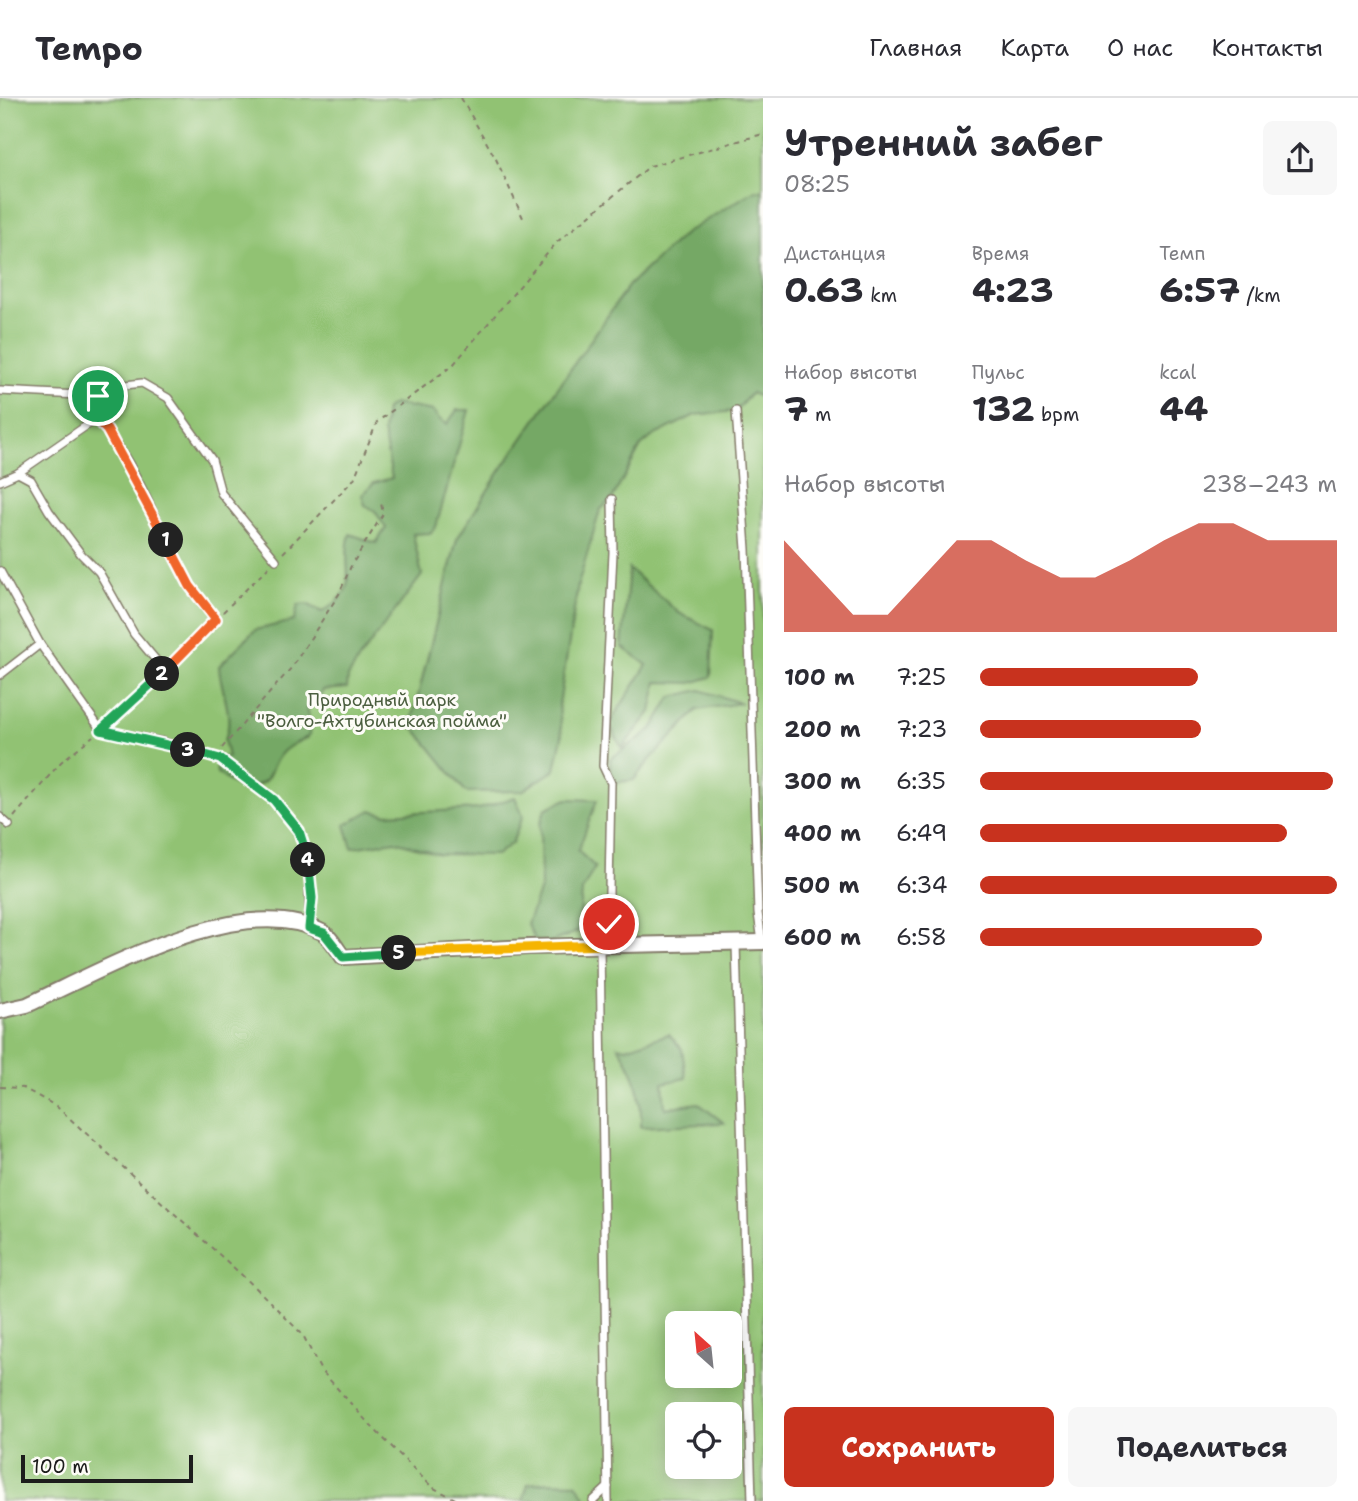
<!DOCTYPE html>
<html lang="ru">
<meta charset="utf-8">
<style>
:root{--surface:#fff;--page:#f7f7f7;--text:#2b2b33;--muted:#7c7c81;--line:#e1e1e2;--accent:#c8321e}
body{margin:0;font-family:"Shantell Sans",sans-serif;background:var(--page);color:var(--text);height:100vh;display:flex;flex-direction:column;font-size:26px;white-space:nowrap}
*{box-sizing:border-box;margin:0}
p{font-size:23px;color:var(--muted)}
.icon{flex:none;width:38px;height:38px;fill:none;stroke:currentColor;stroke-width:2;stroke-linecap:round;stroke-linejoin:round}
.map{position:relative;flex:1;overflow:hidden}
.details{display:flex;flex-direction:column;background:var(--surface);width:595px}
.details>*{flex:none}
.needle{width:46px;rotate:333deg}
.fabs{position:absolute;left:665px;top:1213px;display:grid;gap:14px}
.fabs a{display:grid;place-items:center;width:77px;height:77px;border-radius:10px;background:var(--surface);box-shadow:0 4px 18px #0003;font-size:35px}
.scale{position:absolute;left:21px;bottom:18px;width:172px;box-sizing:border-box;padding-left:7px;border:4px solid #1c1c1c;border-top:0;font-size:19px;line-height:24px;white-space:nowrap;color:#1c1c1c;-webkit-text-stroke:5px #fdfcf7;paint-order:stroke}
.pin{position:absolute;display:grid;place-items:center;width:60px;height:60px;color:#fff;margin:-30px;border:4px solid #fff;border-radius:50%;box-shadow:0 2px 7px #0007}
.km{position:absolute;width:35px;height:35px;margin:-18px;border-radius:50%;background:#222;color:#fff;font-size:19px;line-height:35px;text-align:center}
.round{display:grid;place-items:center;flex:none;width:74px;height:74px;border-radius:10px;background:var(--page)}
.summary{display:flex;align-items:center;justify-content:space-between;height:119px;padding:0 21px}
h1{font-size:38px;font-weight:700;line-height:52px}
.stats{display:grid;grid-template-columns:repeat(3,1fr);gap:10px;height:119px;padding:7px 21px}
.stats div{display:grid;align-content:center}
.stats b{font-size:35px;font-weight:700}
.stats small{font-size:19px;font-weight:400}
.stats p{font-size:19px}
.chart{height:196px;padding:14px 21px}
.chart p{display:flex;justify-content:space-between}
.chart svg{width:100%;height:126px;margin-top:7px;fill:var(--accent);opacity:.7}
.button{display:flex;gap:14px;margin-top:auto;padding:14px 21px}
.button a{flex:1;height:80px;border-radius:10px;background:var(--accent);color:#fff;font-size:28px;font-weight:700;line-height:80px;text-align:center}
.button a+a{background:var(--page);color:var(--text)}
ul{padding:0 21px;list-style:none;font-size:23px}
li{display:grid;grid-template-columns:112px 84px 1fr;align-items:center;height:52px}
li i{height:18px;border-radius:9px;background:var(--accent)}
header{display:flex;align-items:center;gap:42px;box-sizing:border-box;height:98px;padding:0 35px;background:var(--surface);border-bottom:2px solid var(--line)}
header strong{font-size:33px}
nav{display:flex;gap:38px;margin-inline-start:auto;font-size:24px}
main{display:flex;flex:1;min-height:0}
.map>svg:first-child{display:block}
.green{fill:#91c273;stroke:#566f48;stroke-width:2;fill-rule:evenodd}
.forest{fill:#74a865;stroke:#486240;stroke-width:2}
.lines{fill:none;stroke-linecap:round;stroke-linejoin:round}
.lane-casing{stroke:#847c6a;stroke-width:10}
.street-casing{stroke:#847c6a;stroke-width:18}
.path{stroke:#847c6a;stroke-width:2;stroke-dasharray:5 5;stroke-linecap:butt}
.lane{stroke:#fff;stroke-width:7}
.street{stroke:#fff;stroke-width:14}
.split-1-casing{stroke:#fff;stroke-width:14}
.split-2-casing{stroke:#fff;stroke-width:14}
.split-3-casing{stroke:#fff;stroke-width:14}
.split-4-casing{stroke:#fff;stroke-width:14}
.split-5-casing{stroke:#fff;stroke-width:14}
.split-6-casing{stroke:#fff;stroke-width:14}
.split-7-casing{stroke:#fff;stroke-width:14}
.split-1{stroke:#f0652b;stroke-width:9}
.split-2{stroke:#f0652b;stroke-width:9}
.split-3{stroke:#22a559;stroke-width:9}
.split-4{stroke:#22a559;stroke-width:9}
.split-5{stroke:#22a559;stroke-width:9}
.split-6{stroke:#f5b400;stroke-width:9}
.split-7{stroke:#f5b400;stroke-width:9}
.labels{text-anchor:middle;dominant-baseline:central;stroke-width:6;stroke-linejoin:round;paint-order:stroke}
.park-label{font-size:18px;fill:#4b5e3f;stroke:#fdfcf7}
</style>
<header>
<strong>Tempo</strong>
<nav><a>Главная</a><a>Карта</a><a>О нас</a><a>Контакты</a></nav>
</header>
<main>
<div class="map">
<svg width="763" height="1403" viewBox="0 0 763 1403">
<rect width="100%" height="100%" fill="#fdfcf7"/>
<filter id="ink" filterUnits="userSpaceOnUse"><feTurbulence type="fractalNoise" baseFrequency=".0143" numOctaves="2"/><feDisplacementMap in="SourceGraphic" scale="14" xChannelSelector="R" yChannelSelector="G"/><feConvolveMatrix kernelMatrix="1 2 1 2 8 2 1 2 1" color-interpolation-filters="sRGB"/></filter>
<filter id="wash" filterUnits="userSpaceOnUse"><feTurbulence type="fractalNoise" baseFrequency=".00686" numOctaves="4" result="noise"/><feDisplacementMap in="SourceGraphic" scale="28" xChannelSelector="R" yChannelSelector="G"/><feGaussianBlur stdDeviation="1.57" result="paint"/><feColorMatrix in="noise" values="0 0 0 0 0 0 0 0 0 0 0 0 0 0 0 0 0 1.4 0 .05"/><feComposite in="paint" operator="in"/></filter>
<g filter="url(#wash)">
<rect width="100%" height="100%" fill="#ecddb9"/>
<!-- green -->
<path class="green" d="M0 0H763V1403H0ZM677 1225H730V1278H677ZM677 1316H730V1368H677Z"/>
<!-- forest -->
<g class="forest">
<polygon points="755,92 763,93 763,300 751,295 736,313 695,317 653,338 641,348 612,401 600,412 578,487 559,607 562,639 555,672 522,693 466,694 411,626 457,441 500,373 629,187 684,136"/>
<path d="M393 306 433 313 438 320 447 326 457 312H469L436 429 430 435 413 436 422 477 359 561 348 579 347 590 323 592 320 600 306 610 311 631 308 639C298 644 287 648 280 657 263 678 278 683 241 692L217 675 215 659H228L224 642C236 620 220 592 219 568L255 532 294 523 298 507 307 506 322 514C365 489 339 474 350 436L376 445 386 430 375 413 365 407 362 397 374 385 392 380 383 334 386 311Z"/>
<polygon points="629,471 679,515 713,532 711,579 691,585 657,584 651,614 622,650 609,626 647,567 622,549"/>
<path d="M700 592 741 605 697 612C677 636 652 656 634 682L611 685 610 661 652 631 671 599Z"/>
<polygon points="515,699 523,718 512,745 496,757 439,756 395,743 352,750 345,727 371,712 385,716 479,711"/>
<polygon points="567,701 597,702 578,753 595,769 582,793 579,833 539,849 527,826 541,788 540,727 545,711"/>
<path d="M669 936 682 951 686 980 663 985 665 1010 698 1005 724 1025 641 1029C642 996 636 975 618 948L626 950Z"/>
<polygon points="546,1384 576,1385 588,1403 523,1403 528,1386"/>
</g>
</g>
<g filter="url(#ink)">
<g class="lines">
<!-- lane casing -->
<g class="lane-casing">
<g id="lane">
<polyline points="0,293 98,298"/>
<polyline points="736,313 746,451 758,815 762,844"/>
<polyline points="91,322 98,298 109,289 142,285 168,300 212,362 221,395 276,462"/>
<path d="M18 375 96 321C140 365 157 434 189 487 197 499 207 510 216 521"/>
<polyline points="0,383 18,375 31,382 49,413 81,456 99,474 134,536 165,573"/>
<polyline points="0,473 40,546"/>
<polyline points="0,577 40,546 101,632 164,644 220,661 274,702 299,733 309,766 309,830"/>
<polyline points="0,719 9,727"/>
<polyline points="736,846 752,1403"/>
<polyline points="608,847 611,685 603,668 613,455 612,401"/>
<polyline points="600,848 608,1403"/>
<polyline points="593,1403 608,1389"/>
</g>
</g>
<!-- street casing -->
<g class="street-casing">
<path id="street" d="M0 913 27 907C101 873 242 792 322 834 330 838 337 851 343 859L529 849 763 844"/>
</g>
<!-- path -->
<g class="path">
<polyline points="461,0 496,61 524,122"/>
<polyline points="283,455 354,381 377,324 453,267 557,144 650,68 763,36"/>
<polyline points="223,514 269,469"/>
<polyline points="172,566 210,528"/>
<polyline points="111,624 157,579"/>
<polyline points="222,650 292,569 339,496 351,468 383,416 381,405"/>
<polyline points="14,719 61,664 93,638"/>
<polyline points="0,989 23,990 56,1008 255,1189 303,1237 320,1271 369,1326 432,1389 459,1403"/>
</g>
<!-- lane -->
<use href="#lane" class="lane"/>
<!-- street -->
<use href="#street" class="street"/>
</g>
</g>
<g class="lines" filter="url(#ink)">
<!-- split-1 casing -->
<g class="split-1-casing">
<polyline id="split-1" points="98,298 91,322 96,321 107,332 166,442"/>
</g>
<!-- split-2 casing -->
<g class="split-2-casing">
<polyline id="split-2" points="162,576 216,521 190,488 166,442"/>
</g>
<!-- split-3 casing -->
<g class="split-3-casing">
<polyline id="split-3" points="162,576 101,632 188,652"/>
</g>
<!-- split-4 casing -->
<g class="split-4-casing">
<polyline id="split-4" points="188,652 220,661 274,702 299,733 308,762"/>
</g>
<!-- split-5 casing -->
<g class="split-5-casing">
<polyline id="split-5" points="308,762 312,800 309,830 324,835 343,859 399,855"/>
</g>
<!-- split-6 casing -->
<g class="split-6-casing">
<polyline id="split-6" points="399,855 571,848"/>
</g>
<!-- split-7 casing -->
<g class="split-7-casing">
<polyline id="split-7" points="571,848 608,847 609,826"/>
</g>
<!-- split-1 -->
<use href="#split-1" class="split-1"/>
<!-- split-2 -->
<use href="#split-2" class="split-2"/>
<!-- split-3 -->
<use href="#split-3" class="split-3"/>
<!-- split-4 -->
<use href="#split-4" class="split-4"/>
<!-- split-5 -->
<use href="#split-5" class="split-5"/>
<!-- split-6 -->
<use href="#split-6" class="split-6"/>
<!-- split-7 -->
<use href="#split-7" class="split-7"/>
</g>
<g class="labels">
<!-- park labels -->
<g class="park-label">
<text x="382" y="602">Природный парк<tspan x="382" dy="21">"Волго-Ахтубинская пойма"</tspan></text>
</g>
</g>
</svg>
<div class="fabs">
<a><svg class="needle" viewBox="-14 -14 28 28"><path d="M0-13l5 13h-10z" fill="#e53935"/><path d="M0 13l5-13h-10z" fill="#7c7c81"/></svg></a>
<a><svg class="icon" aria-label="locate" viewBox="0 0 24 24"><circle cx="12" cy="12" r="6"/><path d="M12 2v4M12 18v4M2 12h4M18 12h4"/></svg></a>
</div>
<div class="scale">100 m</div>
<div class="pin" style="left:98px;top:298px;background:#1e9e55"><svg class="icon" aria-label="arrive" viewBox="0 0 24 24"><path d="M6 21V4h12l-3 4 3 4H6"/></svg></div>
<div class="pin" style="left:609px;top:826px;background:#d93025"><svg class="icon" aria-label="check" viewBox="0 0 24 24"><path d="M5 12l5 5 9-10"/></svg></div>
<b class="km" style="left:166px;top:442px">1</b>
<b class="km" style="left:162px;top:576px">2</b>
<b class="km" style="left:188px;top:652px">3</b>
<b class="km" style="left:308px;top:762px">4</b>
<b class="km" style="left:399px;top:855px">5</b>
</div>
<section class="details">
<div class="summary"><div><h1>Утренний забег</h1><p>08:25</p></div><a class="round"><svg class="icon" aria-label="share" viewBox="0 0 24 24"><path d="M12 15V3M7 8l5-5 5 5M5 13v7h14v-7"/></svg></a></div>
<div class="stats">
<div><p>Дистанция</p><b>0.63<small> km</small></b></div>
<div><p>Время</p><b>4:23</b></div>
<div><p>Темп</p><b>6:57<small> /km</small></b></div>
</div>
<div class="stats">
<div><p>Набор высоты</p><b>7<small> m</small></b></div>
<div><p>Пульс</p><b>132<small> bpm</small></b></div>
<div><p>kcal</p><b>44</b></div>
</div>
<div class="chart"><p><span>Набор высоты</span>238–243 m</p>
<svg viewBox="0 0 160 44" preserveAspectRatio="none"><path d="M0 44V12L10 25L20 38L30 38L40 25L50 12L60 12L70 19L80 25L90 25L100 19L110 12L120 6L130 6L140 12L150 12L160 12V44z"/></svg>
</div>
<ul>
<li><b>100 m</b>7:25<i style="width:61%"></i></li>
<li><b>200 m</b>7:23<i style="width:62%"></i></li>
<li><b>300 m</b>6:35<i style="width:99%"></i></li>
<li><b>400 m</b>6:49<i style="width:86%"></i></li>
<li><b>500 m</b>6:34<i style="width:100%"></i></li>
<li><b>600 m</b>6:58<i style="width:79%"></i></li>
</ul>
<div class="button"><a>Сохранить</a><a>Поделиться</a></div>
</section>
</main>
